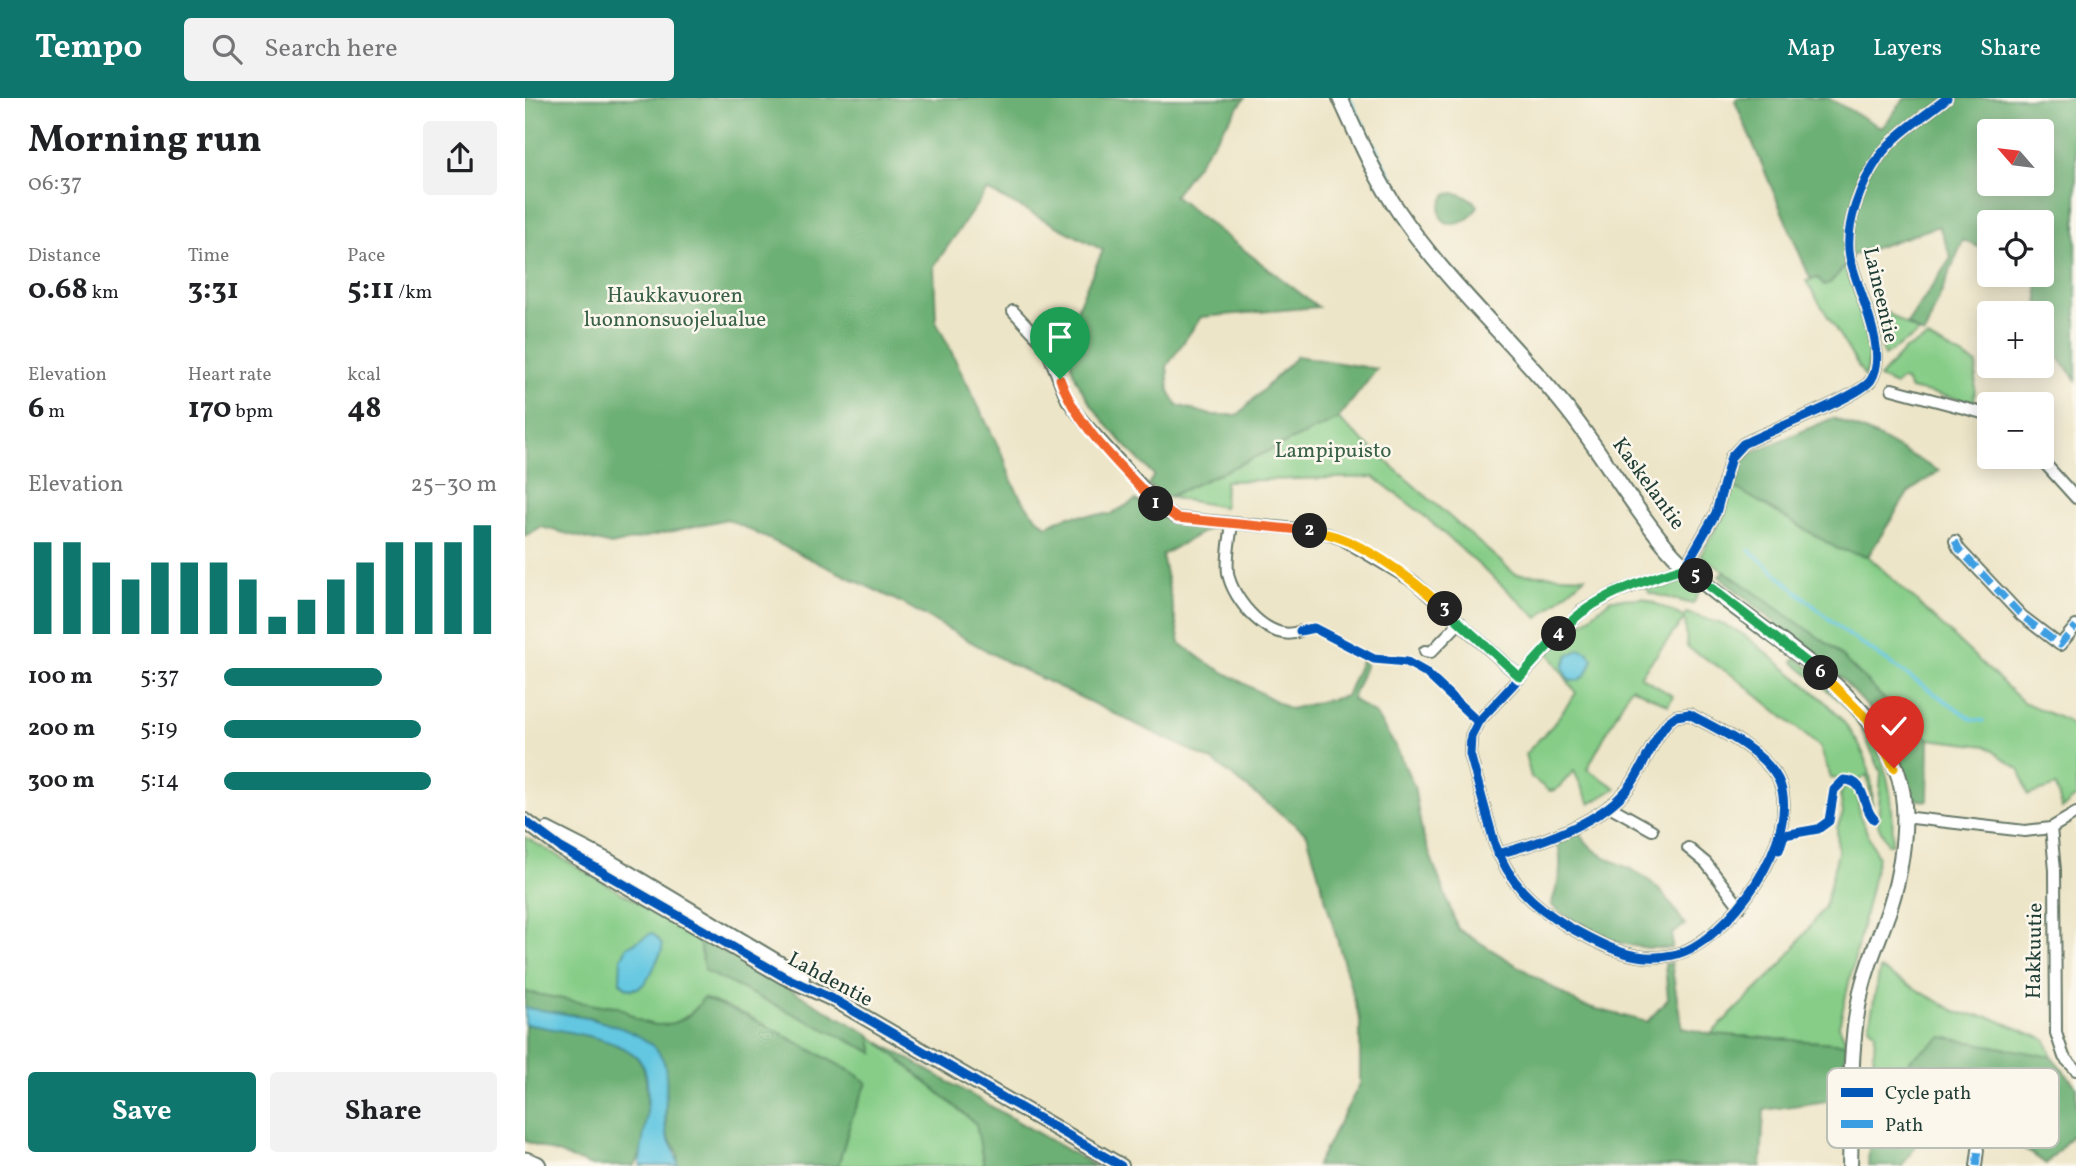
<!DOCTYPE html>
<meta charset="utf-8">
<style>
:root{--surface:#fff;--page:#f2f2f2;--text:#202124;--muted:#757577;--accent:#0f766e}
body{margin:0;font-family:Vollkorn,serif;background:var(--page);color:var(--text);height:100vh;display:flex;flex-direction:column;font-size:26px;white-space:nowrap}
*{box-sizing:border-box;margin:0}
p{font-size:23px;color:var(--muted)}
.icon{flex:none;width:38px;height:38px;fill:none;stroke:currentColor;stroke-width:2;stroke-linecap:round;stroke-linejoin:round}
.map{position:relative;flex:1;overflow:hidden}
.side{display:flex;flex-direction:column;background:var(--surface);width:525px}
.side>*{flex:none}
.needle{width:46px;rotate:298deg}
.buttons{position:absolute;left:1452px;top:21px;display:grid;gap:14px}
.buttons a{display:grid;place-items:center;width:77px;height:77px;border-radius:7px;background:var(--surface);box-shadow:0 4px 18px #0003;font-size:35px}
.pin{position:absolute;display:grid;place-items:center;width:60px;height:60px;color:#fff;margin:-72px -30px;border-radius:50% 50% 50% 0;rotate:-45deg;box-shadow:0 0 7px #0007}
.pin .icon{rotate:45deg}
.km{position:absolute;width:35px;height:35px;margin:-18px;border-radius:50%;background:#222;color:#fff;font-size:19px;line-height:35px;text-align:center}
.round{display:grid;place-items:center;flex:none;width:74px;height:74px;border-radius:7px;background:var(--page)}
.summary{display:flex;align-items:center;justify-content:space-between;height:119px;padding:0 28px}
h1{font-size:38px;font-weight:700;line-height:52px}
.metrics{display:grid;grid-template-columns:repeat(3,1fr);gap:10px;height:119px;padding:7px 28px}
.metrics div{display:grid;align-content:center}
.metrics b{font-size:30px;font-weight:700}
.metrics small{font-size:19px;font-weight:400}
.metrics p{font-size:19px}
.chart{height:196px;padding:14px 28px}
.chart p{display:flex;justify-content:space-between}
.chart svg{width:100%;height:126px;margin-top:7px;stroke:var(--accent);stroke-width:6}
.primary-button{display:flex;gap:14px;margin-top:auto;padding:14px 28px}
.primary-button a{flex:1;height:80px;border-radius:7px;background:var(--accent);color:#fff;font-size:28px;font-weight:700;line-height:80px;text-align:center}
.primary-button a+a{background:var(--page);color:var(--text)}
ul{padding:0 28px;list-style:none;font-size:23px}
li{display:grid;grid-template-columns:112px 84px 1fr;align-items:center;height:52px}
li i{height:18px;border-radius:9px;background:var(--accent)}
header{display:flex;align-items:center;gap:42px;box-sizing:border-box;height:98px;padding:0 35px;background:var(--accent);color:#fff}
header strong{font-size:33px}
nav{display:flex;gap:38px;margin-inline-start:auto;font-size:24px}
.search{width:490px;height:63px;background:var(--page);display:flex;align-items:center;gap:18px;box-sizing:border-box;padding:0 24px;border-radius:7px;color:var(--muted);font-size:26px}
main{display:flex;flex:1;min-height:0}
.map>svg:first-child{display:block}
.green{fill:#87cd88;stroke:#53855e;stroke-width:2}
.forest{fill:#6db074;stroke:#467654;stroke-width:2;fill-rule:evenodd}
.water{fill:#63c7e1;stroke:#41828a;stroke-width:2}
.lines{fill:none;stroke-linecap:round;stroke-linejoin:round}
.stream{stroke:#63c7e1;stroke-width:3.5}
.street-casing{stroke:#677868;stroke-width:14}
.secondary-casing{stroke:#677868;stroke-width:18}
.highway-casing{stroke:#677868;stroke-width:23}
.street{stroke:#fff;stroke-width:10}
.secondary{stroke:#fff;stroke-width:14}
.highway{stroke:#fff;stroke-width:19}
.quiet{stroke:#3c9ee2;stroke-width:7;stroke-dasharray:14 7;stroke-linecap:butt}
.cycleway-casing{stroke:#fbf7ec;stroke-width:13}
.cycleway{stroke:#0057b8;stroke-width:9}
.split-1-casing{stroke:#fff;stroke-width:14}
.split-2-casing{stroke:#fff;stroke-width:14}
.split-3-casing{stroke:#fff;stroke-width:14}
.split-4-casing{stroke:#fff;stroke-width:14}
.split-5-casing{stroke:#fff;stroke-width:14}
.split-6-casing{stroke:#fff;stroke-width:14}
.split-7-casing{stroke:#fff;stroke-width:14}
.split-1{stroke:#f0652b;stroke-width:9}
.split-2{stroke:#f0652b;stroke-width:9}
.split-3{stroke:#f5b400;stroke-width:9}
.split-4{stroke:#22a559;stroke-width:9}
.split-5{stroke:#22a559;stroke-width:9}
.split-6{stroke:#22a559;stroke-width:9}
.split-7{stroke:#f5b400;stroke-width:9}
.labels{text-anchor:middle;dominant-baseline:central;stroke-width:5;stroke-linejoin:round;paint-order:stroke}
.street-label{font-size:21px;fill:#1f3d34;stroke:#fbf7ec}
.park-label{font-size:21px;fill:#396149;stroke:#fbf7ec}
.key{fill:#fbf7ec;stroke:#b9bfb5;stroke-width:2}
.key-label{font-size:19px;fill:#1f3d34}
</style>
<header>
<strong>Tempo</strong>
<div class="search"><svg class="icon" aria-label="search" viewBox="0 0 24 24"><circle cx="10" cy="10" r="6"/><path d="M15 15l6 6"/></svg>Search here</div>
<nav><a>Map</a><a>Layers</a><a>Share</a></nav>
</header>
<main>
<section class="side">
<div class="summary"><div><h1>Morning run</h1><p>06:37</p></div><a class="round"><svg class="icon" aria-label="share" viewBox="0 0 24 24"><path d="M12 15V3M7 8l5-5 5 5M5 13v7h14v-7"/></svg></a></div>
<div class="metrics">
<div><p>Distance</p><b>0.68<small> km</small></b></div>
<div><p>Time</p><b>3:31</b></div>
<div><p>Pace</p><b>5:11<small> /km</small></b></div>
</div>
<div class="metrics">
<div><p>Elevation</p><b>6<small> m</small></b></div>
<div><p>Heart rate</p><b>170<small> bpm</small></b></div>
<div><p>kcal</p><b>48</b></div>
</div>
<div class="chart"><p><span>Elevation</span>25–30 m</p>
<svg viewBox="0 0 160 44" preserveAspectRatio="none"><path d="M5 44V12M15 44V12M25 44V19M35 44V25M45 44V19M55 44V19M65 44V19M75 44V25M85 44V38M95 44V32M105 44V25M115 44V19M125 44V12M135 44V12M145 44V12M155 44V6"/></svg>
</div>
<ul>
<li><b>100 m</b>5:37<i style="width:58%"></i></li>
<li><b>200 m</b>5:19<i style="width:72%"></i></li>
<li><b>300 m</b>5:14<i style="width:76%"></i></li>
</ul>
<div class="primary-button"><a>Save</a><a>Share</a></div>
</section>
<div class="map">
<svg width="1551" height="1068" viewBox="0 0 1551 1068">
<rect width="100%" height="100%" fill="#fbf7ec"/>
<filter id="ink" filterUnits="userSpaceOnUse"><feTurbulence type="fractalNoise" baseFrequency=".0143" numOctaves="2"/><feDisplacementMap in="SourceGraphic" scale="14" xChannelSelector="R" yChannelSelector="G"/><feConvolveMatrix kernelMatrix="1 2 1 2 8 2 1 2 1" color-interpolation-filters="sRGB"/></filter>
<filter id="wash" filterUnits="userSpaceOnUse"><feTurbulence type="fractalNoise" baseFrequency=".00686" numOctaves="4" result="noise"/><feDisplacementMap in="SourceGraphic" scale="28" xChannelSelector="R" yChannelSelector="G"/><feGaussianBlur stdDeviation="1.57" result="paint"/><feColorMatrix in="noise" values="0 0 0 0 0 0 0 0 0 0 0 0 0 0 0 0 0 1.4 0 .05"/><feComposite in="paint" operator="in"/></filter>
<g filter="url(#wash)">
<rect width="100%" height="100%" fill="#ede5c8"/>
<!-- green -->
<g class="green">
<path d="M1320 168C1333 205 1354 241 1340 279L1281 183 1293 180 1305 185Z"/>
<polygon points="1363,215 1394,235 1359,258 1355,241"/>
<polygon points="1403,240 1452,266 1449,304 1385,291 1381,283 1376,282 1370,287 1354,280 1380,251"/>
<polygon points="813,321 990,476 1060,479 1013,520 896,415 849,379 700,383 699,409 643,399"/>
<polygon points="1206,387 1313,451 1343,458 1498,604 1540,622 1551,632 1551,699 1537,711 1531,688 1503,697 1495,672 1461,648 1404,641 1366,608 1307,549 1176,457 1197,419"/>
<polygon points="1153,481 1161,482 1174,494 1168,506 1125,495 1121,490"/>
<path d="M1118 500 1159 519 1161 515C1175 519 1189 523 1202 528 1220 535 1236 551 1251 563 1298 600 1353 641 1347 708H1344L1346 700 1342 677 1333 683 1306 680 1295 649 1210 579 1162 549 1160 520 1115 578 1148 598 1143 607 1106 589 1062 671 1091 690 1065 706 1049 673 1031 692 1024 693 1006 679 1000 656 1027 628 1051 595 1023 554 1086 501Z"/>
<path d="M1271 560C1338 610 1373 660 1367 746H1363L1353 727 1356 674 1336 630 1315 603 1268 564Z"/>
<polygon points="1326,688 1333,697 1334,716 1353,759 1314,928 1322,946 1186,936 1257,866 1300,808 1313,754 1312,730 1318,715 1315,696 1319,690"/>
<path d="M0 739 173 839 178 865 349 955 345 937 451 1026 474 1035 456 1054 459 1068H313L327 1019 342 985 329 975 223 918 179 900C163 924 137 937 109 919 98 911 90 905 75 908L0 894Z"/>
<polygon points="1355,871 1434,915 1465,919 1521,942 1527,959 1440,943 1387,960 1346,1012 1350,934 1344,928"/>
</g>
<!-- forest -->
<g class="forest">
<path d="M0 0H720L649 98 793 209 676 219 642 268 644 293 652 307 686 317H713L772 258 852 271 813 321 643 399 623 387 629 377C598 346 530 281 545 232 552 205 567 178 578 152L462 92 409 168 411 223 480 362C486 387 501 413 522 428L543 418 586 416 611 402 636 419 687 429 637 457 655 545 679 563 765 611 821 598 836 563 841 566 827 601 850 616 871 649 889 688 897 735 933 831 1056 907 1122 924 1143 901 1140 866 1146 865 1157 930 1186 936 1322 946 1315 1001 1239 1012 1236 1068H791L835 986V922L782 736 688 663 482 564 377 505 202 421 86 447 16 429 0 438Z"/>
<path d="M1212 0H1303L1357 30 1380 0H1551V282L1517 238 1511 177H1517V124H1465V154L1438 142 1399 237 1382 226 1426 160 1414 128 1320 160V168L1305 185 1299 187 1293 180H1285L1210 3ZM1465 33H1517V86H1465Z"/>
<path d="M932 95 946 101 953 108C935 141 899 123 922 96Z"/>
<polygon points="1308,320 1351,338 1414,373 1383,395 1343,458 1313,451 1206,387 1211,370 1226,355"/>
<polygon points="1199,473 1307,549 1366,608 1404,641 1403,703 1385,701 1371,649 1351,618 1317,581 1194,478"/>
<path d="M1053 732C1071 763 1090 760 1118 778 1136 790 1149 809 1160 827L1147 836V850C1098 853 1064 836 1026 807 1034 784 1039 767 1032 743Z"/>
<polygon points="173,839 345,937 349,955 180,873"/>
<path d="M0 894 75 908C90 905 97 911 109 919 135 936 165 924 178 900L223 918 329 975 342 985 327 1019 313 1068H153V1055L141 1035 140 966 112 938 64 919 0 910Z"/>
<path d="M0 926C28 931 107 940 118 968 122 979 122 993 122 1005 123 1024 120 1052 110 1068H67L0 1043Z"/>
<path d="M1417 939 1527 959 1551 988V1033L1521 1066C1489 1042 1455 1024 1422 1002L1377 1068H1343L1346 1012 1387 960Z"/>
<polygon points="354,944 570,1068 459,1068 451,1026"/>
</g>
<!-- water -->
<g class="water">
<path d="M1055 551 1062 553 1068 561C1064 572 1059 584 1046 583L1041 578 1038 568 1043 558Z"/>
<path d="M127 835C145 850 135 853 130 867 124 882 111 902 95 884L96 861 102 849Z"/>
<path d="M0 910C35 915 131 925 140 968 144 989 138 1012 141 1033 143 1046 153 1053 153 1068H115C115 1050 121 1032 122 1014 123 1000 124 977 117 965 101 939 29 932 0 926Z"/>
</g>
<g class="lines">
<!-- stream -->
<g class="stream">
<polyline points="824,0 883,111"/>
<polyline points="1224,452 1318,533 1447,621 1458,623"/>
</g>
</g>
</g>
<g filter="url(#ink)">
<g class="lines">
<!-- street casing -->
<g class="street-casing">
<g id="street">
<polyline points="488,213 520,247 542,302 559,324 641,414 652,420 794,433 817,441 889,484 995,579"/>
<polyline points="1367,291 1465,317"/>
<polyline points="1514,359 1551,400"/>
<path d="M707 426C705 442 701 459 703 475 707 502 746 547 775 533"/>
<polyline points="1430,443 1434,451 1497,518 1535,547 1551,528"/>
<polyline points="900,553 906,554 935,524"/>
<polyline points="1084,708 1127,732"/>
<polyline points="1379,719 1500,733 1526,730 1551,715"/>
<polyline points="1526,730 1530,772 1531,935 1539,959 1551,972"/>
<polyline points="1163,750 1181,765 1215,809"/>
<path d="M973 756C1015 745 1081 723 1107 685 1120 666 1127 643 1143 624L1151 618 1164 616C1192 631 1237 651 1253 681 1280 735 1203 845 1148 857 1109 866 1077 847 1044 829 1007 807 984 785 969 744L945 656 946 638 953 624 1057 513 1092 494 1160 469 1191 415 1206 359 1218 346C1242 333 1335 299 1346 282 1365 253 1331 191 1325 159 1319 127 1336 86 1354 59 1371 35 1400 18 1422 0"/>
<polyline points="1451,1068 1453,1052"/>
</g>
</g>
<!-- secondary casing -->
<g class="secondary-casing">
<g id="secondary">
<path d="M815 0C833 39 850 79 874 114 921 184 985 241 1038 306 1075 351 1103 403 1140 447 1208 529 1371 588 1379 707 1381 739 1375 778 1365 809 1356 837 1342 865 1336 894 1323 950 1327 1011 1325 1068"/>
<polyline points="0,723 36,750 258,878 310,902 596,1068"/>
<polyline points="22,732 83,763 277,879"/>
</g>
</g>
<!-- highway casing -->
<g class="highway-casing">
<polyline id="highway" points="0,1064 11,1068"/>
</g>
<!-- street -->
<use href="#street" class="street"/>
<!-- secondary -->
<use href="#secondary" class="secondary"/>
<!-- highway -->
<use href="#highway" class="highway"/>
<!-- quiet -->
<g class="quiet">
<polyline points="1430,443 1434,451 1497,518 1535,547 1551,528"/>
<polyline points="1451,1068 1453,1052"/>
</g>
<!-- cycleway casing -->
<g class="cycleway-casing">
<g id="cycleway">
<polyline points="775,533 789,530 849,561 882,564 900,574 953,624"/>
<polyline points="0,723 36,750 258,878 310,902 596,1068"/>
<path d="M1254 752 1259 737 1293 731 1304 723 1309 692 1319 682C1342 682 1336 708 1349 721"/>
<path d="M973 756C1015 745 1081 723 1107 685 1120 666 1127 643 1143 624L1151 618 1164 616C1192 631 1237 651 1253 681 1280 735 1203 845 1148 857 1109 866 1077 847 1044 829 1007 807 984 785 969 744L945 656 946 638 953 624 1057 513 1092 494 1160 469 1191 415 1206 359 1218 346C1242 333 1335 299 1346 282 1365 253 1331 191 1325 159 1319 127 1336 86 1354 59 1371 35 1400 18 1422 0"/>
</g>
</g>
<!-- cycleway -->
<use href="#cycleway" class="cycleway"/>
</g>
</g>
<g class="lines" filter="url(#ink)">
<!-- split-1 casing -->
<g class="split-1-casing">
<path id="split-1" d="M535 281C552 329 597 369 631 406"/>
</g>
<!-- split-2 casing -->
<g class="split-2-casing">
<polyline id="split-2" points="631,406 652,420 785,433"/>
</g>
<!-- split-3 casing -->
<g class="split-3-casing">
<path id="split-3" d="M785 433C830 436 888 481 920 511"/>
</g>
<!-- split-4 casing -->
<g class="split-4-casing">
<polyline id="split-4" points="920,511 995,579 1034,536"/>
</g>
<!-- split-5 casing -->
<g class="split-5-casing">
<path id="split-5" d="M1034 536C1066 498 1114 485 1160 469L1171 478"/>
</g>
<!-- split-6 casing -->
<g class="split-6-casing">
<polyline id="split-6" points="1171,478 1296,575"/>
</g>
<!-- split-7 casing -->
<g class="split-7-casing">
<polyline id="split-7" points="1296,575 1347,626 1369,670"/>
</g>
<!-- split-1 -->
<use href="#split-1" class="split-1"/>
<!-- split-2 -->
<use href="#split-2" class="split-2"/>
<!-- split-3 -->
<use href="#split-3" class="split-3"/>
<!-- split-4 -->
<use href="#split-4" class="split-4"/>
<!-- split-5 -->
<use href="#split-5" class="split-5"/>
<!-- split-6 -->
<use href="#split-6" class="split-6"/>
<!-- split-7 -->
<use href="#split-7" class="split-7"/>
</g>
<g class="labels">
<!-- street labels -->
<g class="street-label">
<text transform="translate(1355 197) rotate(77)">Laineentie</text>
<text transform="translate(1123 386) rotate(54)">Kaskelantie</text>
<text transform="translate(1510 853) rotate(-89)">Hakkuutie</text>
<text transform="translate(305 882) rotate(28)">Lahdentie</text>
</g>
<!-- park labels -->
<g class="park-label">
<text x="150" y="198">Haukkavuoren<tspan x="150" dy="24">luonnonsuojelualue</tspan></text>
<text x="808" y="353">Lampipuisto</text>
</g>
</g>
<!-- legend -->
<rect x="1302" y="970" width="232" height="80" rx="10" class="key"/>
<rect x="1316" y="990" width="32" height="9" fill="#0057b8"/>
<rect x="1316" y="1022" width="32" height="8" fill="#3c9ee2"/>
<g class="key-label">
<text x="1360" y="1001">Cycle path</text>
<text x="1360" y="1033">Path</text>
</g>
</svg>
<div class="buttons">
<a><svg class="needle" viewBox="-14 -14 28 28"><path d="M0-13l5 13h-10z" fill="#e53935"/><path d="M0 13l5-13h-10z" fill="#757577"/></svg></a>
<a><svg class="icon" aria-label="locate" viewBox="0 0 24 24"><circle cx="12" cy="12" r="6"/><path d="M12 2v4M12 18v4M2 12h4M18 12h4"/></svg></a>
<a>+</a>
<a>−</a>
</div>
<div class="pin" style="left:535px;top:281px;background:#1e9e55"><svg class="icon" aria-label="arrive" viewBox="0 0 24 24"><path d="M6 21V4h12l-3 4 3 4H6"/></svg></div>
<div class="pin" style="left:1369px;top:670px;background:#d93025"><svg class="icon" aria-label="check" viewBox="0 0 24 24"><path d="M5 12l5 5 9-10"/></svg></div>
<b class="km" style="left:631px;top:406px">1</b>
<b class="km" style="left:785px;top:433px">2</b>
<b class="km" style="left:920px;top:511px">3</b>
<b class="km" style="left:1034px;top:536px">4</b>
<b class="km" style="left:1171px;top:478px">5</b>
<b class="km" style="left:1296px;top:575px">6</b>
</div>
</main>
